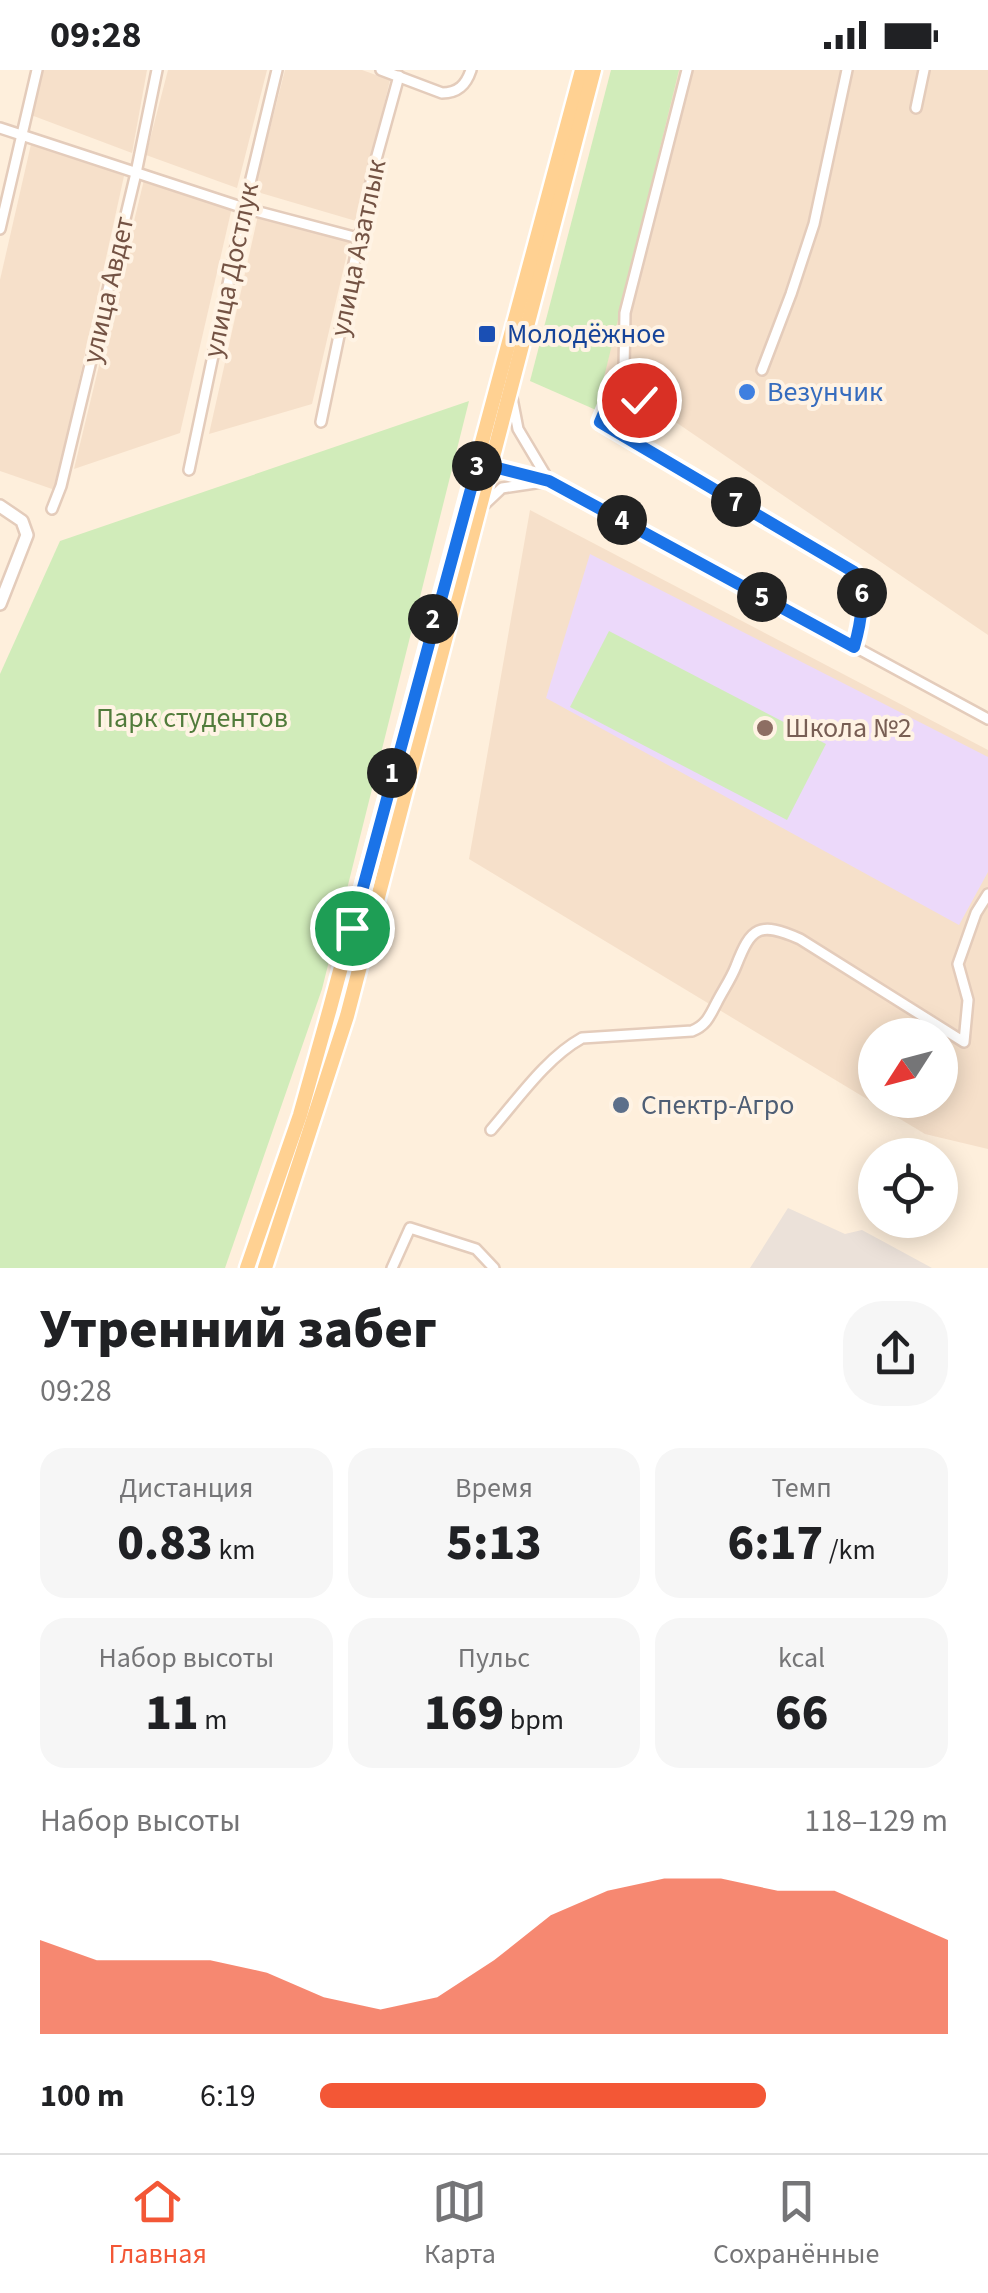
<!DOCTYPE html>
<html lang="ru">
<meta charset="utf-8">
<style>
:root{--surface:#fff;--page:#f6f6f6;--text:#202124;--muted:#757577;--line:#e0e0e0;--accent:#f35736}
body{margin:0;font-family:"Source Sans 3",sans-serif;background:var(--page);color:var(--text);height:100vh;display:flex;flex-direction:column;font-size:38px;white-space:nowrap}
*{box-sizing:border-box;margin:0}
p{font-size:32px;color:var(--muted)}
.icon{flex:none;width:55px;height:55px;fill:none;stroke:currentColor;stroke-width:2;stroke-linecap:round;stroke-linejoin:round}
.map{position:relative;height:1198px;overflow:hidden}
.details{display:flex;flex-direction:column;background:var(--surface);flex:1}
.details>*{flex:none}
.needle{width:65px;rotate:234deg}
.controls{position:absolute;left:858px;top:948px;display:grid;gap:20px}
.controls a{display:grid;place-items:center;width:100px;height:100px;border-radius:50%;background:var(--surface);box-shadow:0 5px 25px #0003;font-size:50px}
.pin{position:absolute;display:grid;place-items:center;width:85px;height:85px;color:#fff;margin:-42px;border:5px solid #fff;border-radius:50%;box-shadow:0 2px 10px #0007}
.km{position:absolute;width:50px;height:50px;margin:-25px;border-radius:50%;background:#222;color:#fff;font-size:28px;line-height:50px;text-align:center}
.round{display:grid;place-items:center;flex:none;width:105px;height:105px;border-radius:40px;background:var(--page)}
.head{display:flex;align-items:center;justify-content:space-between;height:170px;padding:0 40px}
h1{font-size:55px;font-weight:800;line-height:75px}
.metrics{display:grid;grid-template-columns:repeat(3,1fr);gap:15px;height:170px;padding:10px 40px}
.metrics div{display:grid;align-content:center;border-radius:25px;background:var(--page);text-align:center}
.metrics b{font-size:50px;font-weight:800}
.metrics small{font-size:28px;font-weight:400}
.metrics p{font-size:28px}
.chart{height:280px;padding:20px 40px}
.chart p{display:flex;justify-content:space-between}
.chart svg{width:100%;height:180px;margin-top:10px;fill:var(--accent);opacity:.7}
ul{padding:0 40px;list-style:none;font-size:32px}
li{display:grid;grid-template-columns:160px 120px 1fr;align-items:center;height:75px}
li i{height:25px;border-radius:12px;background:var(--accent)}
.status{display:flex;justify-content:space-between;align-items:center;height:70px;padding:0 50px;background:var(--surface);direction:ltr}
.status svg{height:28px;fill:currentColor}
.tab-bar{display:flex;justify-content:space-around;align-items:center;height:140px;border-top:2px solid var(--line);background:var(--surface);font-size:28px;color:var(--muted)}
.tab-bar a{display:grid;justify-items:center;gap:5px}
.tab-bar .selected{color:var(--accent)}
.map>svg:first-child{display:block}
.residential{fill:#f6e0ca;fill-rule:evenodd}
.industrial{fill:#ebe1d9}
.education{fill:#ecd9fa}
.green{fill:#d1ecba}
.lines{fill:none;stroke-linecap:round;stroke-linejoin:round}
.minor-casing{stroke:#e4ccbb;stroke-width:14}
.tertiary-casing{stroke:#e4ccbb;stroke-width:16}
.primary-casing{stroke:#fff;stroke-width:19}
.minor{stroke:#fff;stroke-width:9}
.tertiary{stroke:#fff;stroke-width:11}
.primary{stroke:#ffd192;stroke-width:14}
.route-casing{stroke:#fff;stroke-width:20}
.route{stroke:#1a73e8;stroke-width:12}
.transit-dot{fill:#1a4fb4;stroke:#fff3e4;stroke-width:4}
.shop-dot{fill:#3f7fe0;stroke:#fff3e4;stroke-width:4}
.education-dot{fill:#8d6e63;stroke:#fff3e4;stroke-width:4}
.service-dot{fill:#5c6f8a;stroke:#fff3e4;stroke-width:4}
.labels{text-anchor:middle;dominant-baseline:central;stroke-width:8;stroke-linejoin:round;paint-order:stroke}
.street-label{font-size:28px;fill:#745344;stroke:#fff3e4}
.transit-label{font-size:28px;fill:#164399;stroke:#fff3e4;text-anchor:start}
.shop-label{font-size:28px;fill:#366cbe;stroke:#fff3e4;text-anchor:start}
.park-label{font-size:28px;fill:#517b3b;stroke:#fff3e4}
.education-label{font-size:28px;fill:#785e54;stroke:#fff3e4;text-anchor:start}
.service-label{font-size:28px;fill:#4e5e75;stroke:#fff3e4;text-anchor:start}
</style>
<div class="status"><b>09:28</b><svg viewBox="0 0 49 12"><path d="M0 12V9h3v3zM5 12V6h3v6zM10 12V3h3v9zM15 12V0h3v12zM26 1h20v11H26zM47 4h2v5h-2z"/></svg></div>
<div class="map">
<svg width="988" height="1198" viewBox="0 0 988 1198">
<rect width="100%" height="100%" fill="#feefdc"/>
<!-- residential -->
<g class="residential">
<polygon points="42,0 147,0 132,83 31,45"/>
<polygon points="168,0 267,0 237,118 146,85"/>
<polygon points="285,0 362,0 390,10 356,151 254,121"/>
<polygon points="662,0 988,0 988,565 583,289"/>
<polygon points="32,70 124,106 55,420 0,401 0,210"/>
<polygon points="144,110 233,133 180,363 74,399"/>
<polygon points="259,141 350,171 312,334 209,364"/>
<path d="M530 440 988 680V1079L925 1064 469 789ZM875 965H940V1030H875Z"/>
</g>
<!-- industrial -->
<polygon class="industrial" points="788,1138 845,1164 862,1160 932,1198 750,1198"/>
<!-- education -->
<polygon class="education" points="590,484 988,687 988,802 959,855 546,628"/>
<!-- green -->
<g class="green">
<polygon points="611,0 679,0 596,340 530,311"/>
<polygon points="469,331 322,919 225,1198 0,1198 0,604 60,471"/>
<polygon points="609,561 826,674 787,750 570,637"/>
</g>
<g class="lines">
<!-- minor casing -->
<g class="minor-casing">
<g id="minor">
<path d="M381 0 442 23C458 23 466 15 471 0"/>
<path d="M687 0 625 243 624 298 600 352 854 502C865 528 862 550 853 577"/>
<polyline points="916,38 924,0"/>
<polyline points="0,58 244,138 358,168"/>
<polyline points="0,159 37,0"/>
<polyline points="762,300 791,224 814,154 847,0"/>
<polyline points="512,328 518,359 549,411"/>
<polyline points="606,338 639,330"/>
<polyline points="321,352 375,93 399,6"/>
<polyline points="488,395 549,411 988,649"/>
<polyline points="189,400 244,138 277,0"/>
<polyline points="485,434 502,418 542,412"/>
<polyline points="52,439 61,416 136,103 157,0"/>
<path d="M491 1060C518 1029 546 988 582 968L692 961C707 955 710 945 717 932 723 920 731 909 736 896 751 857 759 851 800 869L964 972 968 930 958 894 976 843 988 824"/>
<polyline points="392,1198 410,1158 476,1179 494,1198"/>
</g>
</g>
<!-- tertiary casing -->
<g class="tertiary-casing">
<polyline id="tertiary" points="0,436 22,451 27,465 0,534"/>
</g>
<!-- primary casing -->
<g class="primary-casing">
<g id="primary">
<polyline points="247,1198 300,1045 330,938 582,0"/>
<polyline points="265,1198 347,946 594,0"/>
</g>
</g>
<!-- minor -->
<use href="#minor" class="minor"/>
<!-- tertiary -->
<use href="#tertiary" class="tertiary"/>
<!-- primary -->
<use href="#primary" class="primary"/>
</g>
<g class="lines">
<!-- route casing -->
<g class="route-casing">
<path id="route" d="M352 858 478 393 549 411 854 577C862 550 865 528 854 502L600 352 606 338 639 330"/>
</g>
<!-- route -->
<use href="#route" class="route"/>
</g>
<!-- markers -->
<rect class="transit-dot" x="477" y="254" width="20" height="20" rx="5"/>
<circle class="shop-dot" cx="747" cy="322" r="10"/>
<circle class="education-dot" cx="765" cy="658" r="10"/>
<circle class="service-dot" cx="621" cy="1035" r="10"/>
<g class="labels">
<!-- street labels -->
<g class="street-label">
<text transform="translate(358 178) rotate(-78)">улица Азатлык</text>
<text transform="translate(231 200) rotate(-78)">улица Достлук</text>
<text transform="translate(108 220) rotate(-77)">улица Авдет</text>
</g>
<!-- transit labels -->
<g class="transit-label">
<text x="507" y="264">Молодёжное</text>
</g>
<!-- shop labels -->
<g class="shop-label">
<text x="767" y="322">Везунчик</text>
</g>
<!-- park labels -->
<g class="park-label">
<text x="192" y="648">Парк студентов</text>
</g>
<!-- education labels -->
<g class="education-label">
<text x="785" y="658">Школа №2</text>
</g>
<!-- service labels -->
<g class="service-label">
<text x="641" y="1035">Спектр-Агро</text>
</g>
</g>
</svg>
<div class="controls">
<a><svg class="needle" viewBox="-14 -14 28 28"><path d="M0-13l5 13h-10z" fill="#e53935"/><path d="M0 13l5-13h-10z" fill="#757577"/></svg></a>
<a><svg class="icon" aria-label="locate" viewBox="0 0 24 24"><circle cx="12" cy="12" r="6"/><path d="M12 2v4M12 18v4M2 12h4M18 12h4"/></svg></a>
</div>
<div class="pin" style="left:352px;top:858px;background:#1e9e55"><svg class="icon" aria-label="arrive" viewBox="0 0 24 24"><path d="M6 21V4h12l-3 4 3 4H6"/></svg></div>
<div class="pin" style="left:639px;top:330px;background:#d93025"><svg class="icon" aria-label="check" viewBox="0 0 24 24"><path d="M5 12l5 5 9-10"/></svg></div>
<b class="km" style="left:392px;top:703px">1</b>
<b class="km" style="left:433px;top:549px">2</b>
<b class="km" style="left:477px;top:396px">3</b>
<b class="km" style="left:622px;top:450px">4</b>
<b class="km" style="left:762px;top:527px">5</b>
<b class="km" style="left:862px;top:523px">6</b>
<b class="km" style="left:736px;top:432px">7</b>
</div>
<section class="details">
<div class="head"><div><h1>Утренний забег</h1><p>09:28</p></div><a class="round"><svg class="icon" aria-label="share" viewBox="0 0 24 24"><path d="M12 15V3M7 8l5-5 5 5M5 13v7h14v-7"/></svg></a></div>
<div class="metrics">
<div><p>Дистанция</p><b>0.83<small> km</small></b></div>
<div><p>Время</p><b>5:13</b></div>
<div><p>Темп</p><b>6:17<small> /km</small></b></div>
</div>
<div class="metrics">
<div><p>Набор высоты</p><b>11<small> m</small></b></div>
<div><p>Пульс</p><b>169<small> bpm</small></b></div>
<div><p>kcal</p><b>66</b></div>
</div>
<div class="chart"><p><span>Набор высоты</span>118–129 m</p>
<svg viewBox="0 0 160 44" preserveAspectRatio="none"><path d="M0 44V21L10 26L20 26L30 26L40 29L50 35L60 38L70 35L80 26L90 15L100 9L110 6L120 6L130 9L140 9L150 15L160 21V44z"/></svg>
</div>
<ul>
<li><b>100 m</b>6:19<i style="width:71%"></i></li>
</ul>
</section>
<nav class="tab-bar">
<a class="selected"><svg class="icon" aria-label="home" viewBox="0 0 24 24"><path d="M3 11l9-7 9 7M6 9v11h12V9"/></svg>Главная</a>
<a><svg class="icon" aria-label="map" viewBox="0 0 24 24"><path d="M3 6l6-2 6 2 6-2v14l-6 2-6-2-6 2zM9 4v14M15 6v14"/></svg>Карта</a>
<a><svg class="icon" aria-label="saved" viewBox="0 0 24 24"><path d="M7 4h10v16l-5-4-5 4z"/></svg>Сохранённые</a>
</nav>
